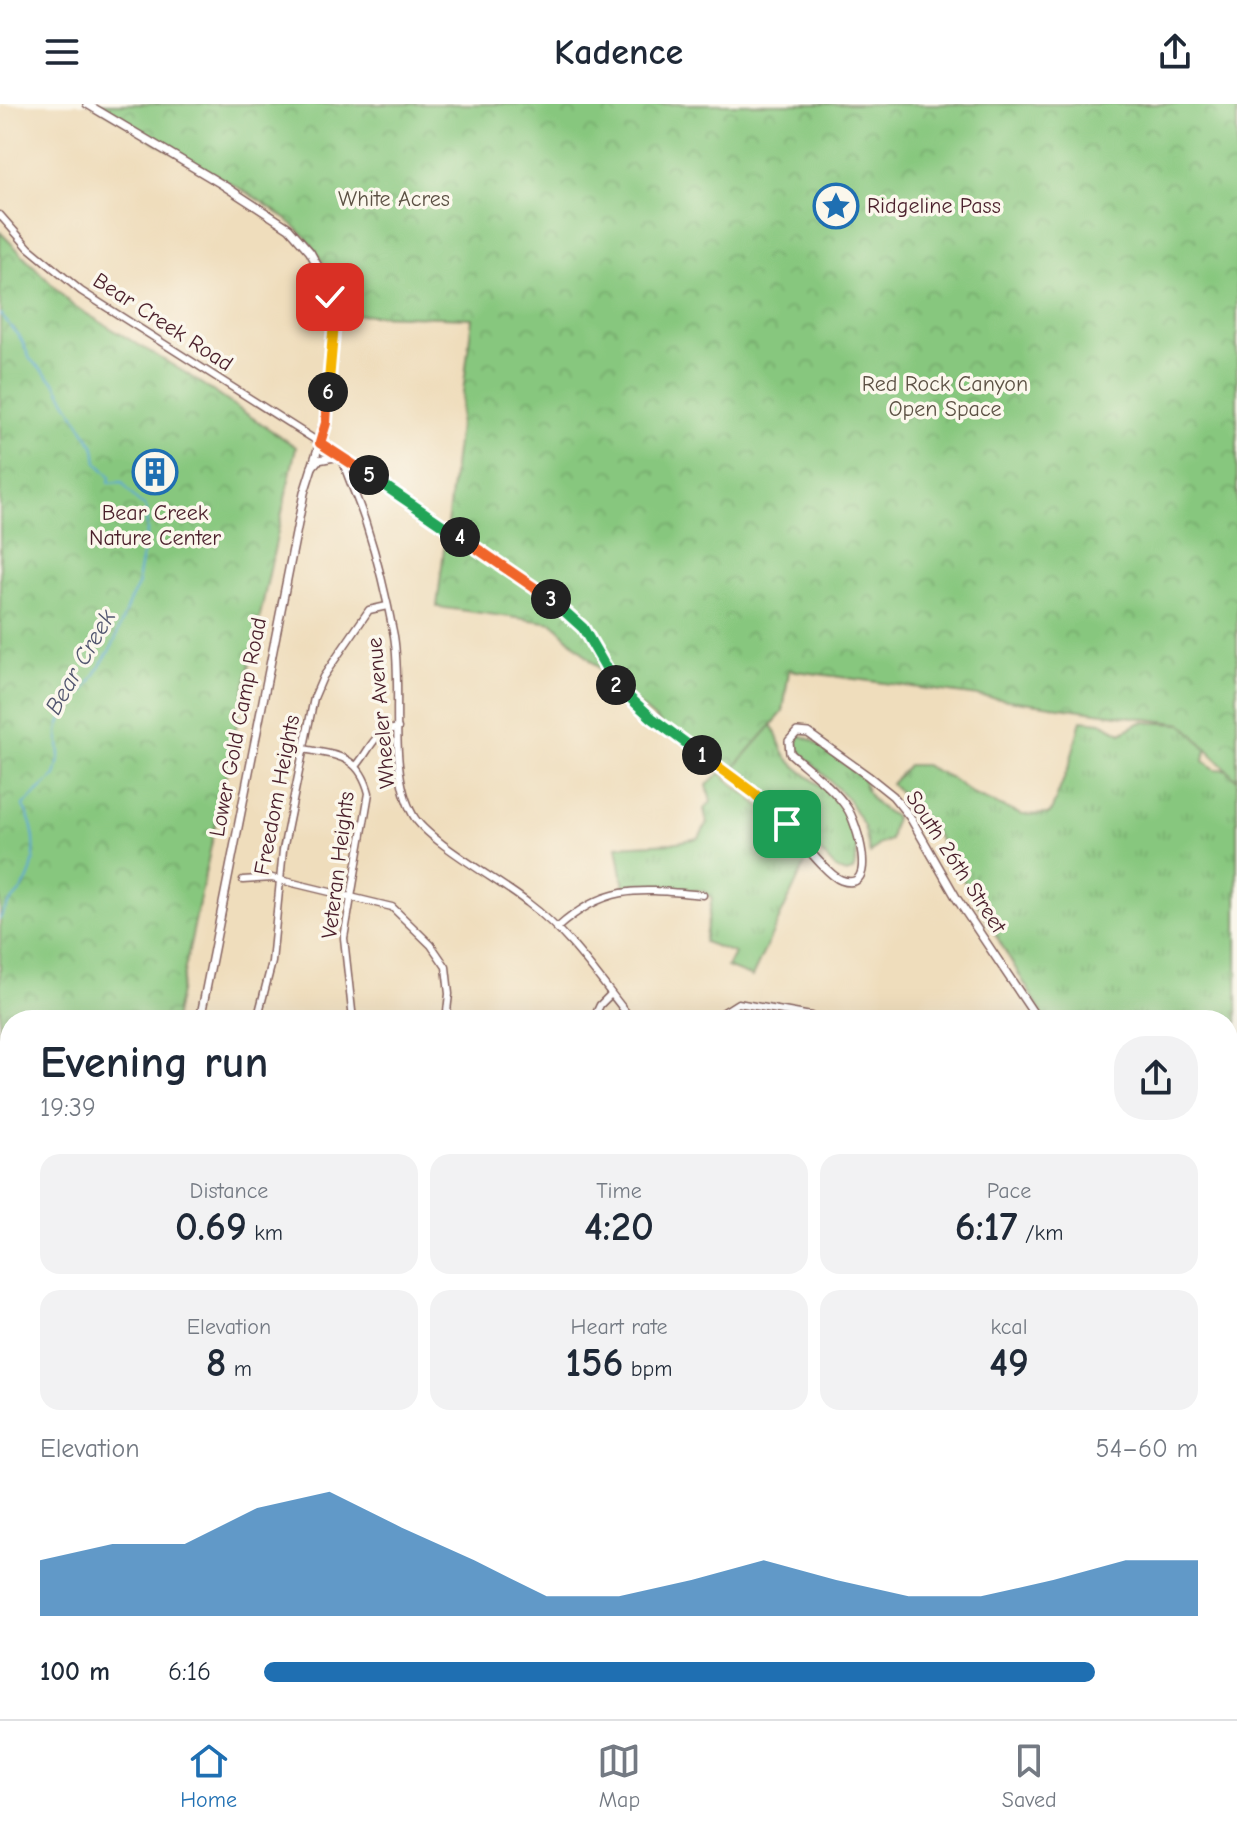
<!DOCTYPE html>
<meta charset="utf-8">
<style>
:root{--surface:#fff;--page:#f2f2f3;--text:#1f2937;--muted:#747a83;--line:#e0e1e3;--accent:#1f6fb2}
body{margin:0;font-family:"Comic Neue",sans-serif;background:var(--page);color:var(--text);height:100vh;display:flex;flex-direction:column;font-size:30px;white-space:nowrap}
*{box-sizing:border-box;margin:0}
p{font-size:26px;color:var(--muted)}
.icon{flex:none;width:44px;height:44px;fill:none;stroke:currentColor;stroke-width:2;stroke-linecap:round;stroke-linejoin:round}
.map{position:relative;flex:1;overflow:hidden}
.drawer{position:absolute;left:0px;top:906px;width:1238px;height:710px;display:flex;flex-direction:column;background:var(--surface);border-radius:32px 32px 0 0;box-shadow:0 8px 32px #0002}
.drawer>*{flex:none}
.pin{position:absolute;display:grid;place-items:center;width:68px;height:68px;color:#fff;margin:-34px;border-radius:16px;box-shadow:0 4px 12px #0006}
.km{position:absolute;width:40px;height:40px;margin:-20px;border-radius:50%;background:#222;color:#fff;font-size:22px;line-height:40px;text-align:center}
.round{display:grid;place-items:center;flex:none;width:84px;height:84px;border-radius:32px;background:var(--page)}
.summary{display:flex;align-items:center;justify-content:space-between;height:136px;padding:0 40px}
h1{font-size:44px;font-weight:800;line-height:60px}
.metrics{display:grid;grid-template-columns:repeat(3,1fr);gap:12px;height:136px;padding:8px 40px}
.metrics div{display:grid;align-content:center;border-radius:20px;background:var(--page);text-align:center}
.metrics b{font-size:40px;font-weight:800}
.metrics small{font-size:22px;font-weight:400}
.metrics p{font-size:22px}
.chart{height:224px;padding:16px 40px}
.chart p{display:flex;justify-content:space-between}
.chart svg{width:100%;height:144px;margin-top:8px;fill:var(--accent);opacity:.7}
ul{padding:0 40px;list-style:none;font-size:26px}
li{display:grid;grid-template-columns:128px 96px 1fr;align-items:center;height:60px}
li i{height:20px;border-radius:10px;background:var(--accent)}
header{display:flex;justify-content:space-between;align-items:center;height:104px;padding:0 40px;background:var(--surface);font-size:36px;font-weight:800}
.menu{display:flex;justify-content:space-around;align-items:center;height:112px;border-top:2px solid var(--line);background:var(--surface);font-size:22px;color:var(--muted)}
.menu a{display:grid;justify-items:center;gap:4px}
.menu .active{color:var(--accent)}
.map>svg:first-child{display:block}
.grass{fill:url(#grass-tufts);stroke:#687354;stroke-width:2}
.park{fill:url(#park-crowns);stroke:#687354;stroke-width:2}
.lines{fill:none;stroke-linecap:round;stroke-linejoin:round}
.stream{stroke:#5da8d5;stroke-width:2}
.minor-casing{stroke:#84625e;stroke-width:9}
.tertiary-casing{stroke:#84625e;stroke-width:10}
.minor{stroke:#fff;stroke-width:6}
.tertiary{stroke:#fff;stroke-width:7}
.split-1-casing{stroke:#fff;stroke-width:16}
.split-2-casing{stroke:#fff;stroke-width:16}
.split-3-casing{stroke:#fff;stroke-width:16}
.split-4-casing{stroke:#fff;stroke-width:16}
.split-5-casing{stroke:#fff;stroke-width:16}
.split-6-casing{stroke:#fff;stroke-width:16}
.split-7-casing{stroke:#fff;stroke-width:16}
.split-1{stroke:#f5b400;stroke-width:10}
.split-2{stroke:#22a559;stroke-width:10}
.split-3{stroke:#22a559;stroke-width:10}
.split-4{stroke:#f0652b;stroke-width:10}
.split-5{stroke:#22a559;stroke-width:10}
.split-6{stroke:#f0652b;stroke-width:10}
.split-7{stroke:#f5b400;stroke-width:10}
.labels{text-anchor:middle;dominant-baseline:central;stroke-width:7;stroke-linejoin:round;paint-order:stroke}
.park-label{font-size:22px;fill:#5c5144;stroke:#fbf7ec}
.poi-label{font-size:22px;fill:#4a1f2b;stroke:#fbf7ec;text-anchor:start}
.street-label{font-size:22px;fill:#4a1f2b;stroke:#fbf7ec}
.water-label{font-size:24px;font-style:italic;fill:#52566f;stroke:#fbf7ec}
</style>
<header><svg class="icon" aria-label="menu" viewBox="0 0 24 24"><path d="M4 6h16M4 12h16M4 18h16"/></svg>Kadence<svg class="icon" aria-label="share" viewBox="0 0 24 24"><path d="M12 15V3M7 8l5-5 5 5M5 13v7h14v-7"/></svg></header>
<div class="map">
<svg width="1237" height="1615" viewBox="0 0 1237 1615">
<defs>
<pattern id="grass-tufts" width="24" height="20" patternUnits="userSpaceOnUse" patternTransform="scale(2)"><rect width="24" height="20" fill="#87c77e"/><path d="M3 7l-1-3M5 7V3M7 7l1-3M15 17l-1-3M17 17v-4M19 17l1-3" fill="none" stroke="#76aa6d"/></pattern>
<pattern id="park-crowns" width="20" height="18" patternUnits="userSpaceOnUse" patternTransform="scale(2)"><rect width="20" height="18" fill="#87c77e"/><path d="M2 6a3 3 0 1 1 6 0M12 15a3 3 0 1 1 6 0" fill="none" stroke="#76aa6d"/></pattern>
</defs>
<rect width="100%" height="100%" fill="#fbf7ec"/>
<filter id="ink" filterUnits="userSpaceOnUse"><feTurbulence type="fractalNoise" baseFrequency=".0125" numOctaves="2"/><feDisplacementMap in="SourceGraphic" scale="16" xChannelSelector="R" yChannelSelector="G"/><feConvolveMatrix kernelMatrix="1 2 1 2 8 2 1 2 1" color-interpolation-filters="sRGB"/></filter>
<filter id="wash" filterUnits="userSpaceOnUse"><feTurbulence type="fractalNoise" baseFrequency=".006" numOctaves="4" result="noise"/><feDisplacementMap in="SourceGraphic" scale="32" xChannelSelector="R" yChannelSelector="G"/><feGaussianBlur stdDeviation="1.8" result="paint"/><feColorMatrix in="noise" values="0 0 0 0 0 0 0 0 0 0 0 0 0 0 0 0 0 1.4 0 .05"/><feComposite in="paint" operator="in"/></filter>
<g filter="url(#wash)">
<rect width="100%" height="100%" fill="#efddbc"/>
<!-- grass -->
<g class="grass">
<polygon points="1081,616 1101,618 1121,629 1141,618 1201,621 1209,630 1204,657 1215,665 1237,666 1237,1130 1228,1122 1228,916 1046,916 936,730 916,704 891,680 908,661 924,661 951,674 974,691 1022,711 1050,710 1070,659"/>
<path d="M772 620C777 631 781 646 788 655 802 670 822 681 837 696 854 713 862 745 853 767L846 769 837 766 772 694 726 653Z"/>
<path d="M800 631 812 636 863 674C866 693 879 704 895 713L890 736 878 741 870 750 864 722 848 695 797 644 795 639Z"/>
<polygon points="720,669 781,720 808,754 752,873 727,863 734,849 704,838 712,794 703,787 639,779 624,783 617,742 672,739 699,734 707,719 704,705 711,698 707,681"/>
<polygon points="0,1355 10,1356 10,1378 0,1394"/>
</g>
<!-- park -->
<g class="park">
<path d="M94 0H1237V676L1183 620 789 566 783 608 734 664 672 629 617 582 553 519 437 503 472 214 338 210C333 186 327 161 312 141 284 102 200 64 157 39 136 27 115 13 94 0Z"/>
<polygon points="0,128 72,201 184,268 296,343 174,916 10,916 10,1356 0,1355"/>
</g>
<g class="lines">
<!-- stream -->
<path class="stream" d="M0 210 21 235 30 255 55 279 95 344 97 359 110 372 109 379 122 378 137 397 146 403 147 427 138 472 139 480 129 498 114 539 88 582 70 600 61 617 58 627 60 652 55 672 23 702C38 727 39 761 22 785 14 796 4 802 0 815"/>
</g>
</g>
<g filter="url(#ink)">
<g class="lines">
<!-- minor casing -->
<g class="minor-casing">
<g id="minor">
<polyline points="0,111 29,144 81,187 320,339"/>
<path d="M341 352C348 376 359 397 366 420 378 457 387 495 394 532 403 586 387 665 413 711 427 737 502 778 528 799 571 831 599 875 632 916"/>
<path d="M304 645C338 652 359 651 369 689L344 834 353 916"/>
<path d="M357 661C371 645 373 627 398 624"/>
<polyline points="243,776 272,774 392,803 431,841 446,863 449,890 446,916"/>
<path d="M557 824C607 779 640 785 703 791"/>
<polyline points="257,916 272,858 283,746 314,594 323,573 369,506 387,502"/>
<polyline points="593,916 600,901 611,890"/>
<polyline points="711,916 738,899 811,912 810,916"/>
<polyline points="1228,1203 1237,1204"/>
<polyline points="1228,1326 1237,1323"/>
<polyline points="1228,1453 1237,1443"/>
<polyline points="1228,1487 1237,1491"/>
<polyline points="1228,1563 1237,1553"/>
<polyline points="0,1583 10,1588"/>
<polyline points="21,1606 22,1615"/>
<polyline points="73,1606 84,1615"/>
<polyline points="170,1606 185,1615"/>
<polyline points="888,1606 957,1615"/>
<polyline points="140,1615 143,1606"/>
<polyline points="577,1615 579,1606"/>
<polyline points="717,1615 718,1606"/>
<polyline points="1187,1615 1192,1606"/>
</g>
</g>
<!-- tertiary casing -->
<g class="tertiary-casing">
<g id="tertiary">
<polyline points="87,0 223,81 289,124 310,148 321,168 330,193 334,219 326,319 304,389 200,916"/>
<path d="M320 339 558 499 583 524 617 582C664 633 729 663 778 711 793 725 825 770 841 776 880 790 856 717 847 704 833 683 809 666 790 649L789 637 797 628 808 629 868 672 893 692 910 713 957 795 1038 916"/>
<polyline points="312,363 318,356 340,352"/>
<polyline points="1228,1132 1237,1140"/>
<polyline points="0,1398 10,1383"/>
</g>
</g>
<!-- minor -->
<use href="#minor" class="minor"/>
<!-- tertiary -->
<use href="#tertiary" class="tertiary"/>
</g>
</g>
<g class="lines" filter="url(#ink)">
<!-- split-1 casing -->
<g class="split-1-casing">
<polyline id="split-1" points="702,651 755,690 787,720"/>
</g>
<!-- split-2 casing -->
<g class="split-2-casing">
<polyline id="split-2" points="616,581 652,614 702,651"/>
</g>
<!-- split-3 casing -->
<g class="split-3-casing">
<polyline id="split-3" points="551,495 583,524 616,581"/>
</g>
<!-- split-4 casing -->
<g class="split-4-casing">
<polyline id="split-4" points="460,433 551,495"/>
</g>
<!-- split-5 casing -->
<g class="split-5-casing">
<polyline id="split-5" points="369,371 460,433"/>
</g>
<!-- split-6 casing -->
<g class="split-6-casing">
<polyline id="split-6" points="328,288 326,319 320,339 369,371"/>
</g>
<!-- split-7 casing -->
<g class="split-7-casing">
<polyline id="split-7" points="328,288 334,219 330,193"/>
</g>
<!-- split-1 -->
<use href="#split-1" class="split-1"/>
<!-- split-2 -->
<use href="#split-2" class="split-2"/>
<!-- split-3 -->
<use href="#split-3" class="split-3"/>
<!-- split-4 -->
<use href="#split-4" class="split-4"/>
<!-- split-5 -->
<use href="#split-5" class="split-5"/>
<!-- split-6 -->
<use href="#split-6" class="split-6"/>
<!-- split-7 -->
<use href="#split-7" class="split-7"/>
</g>
<!-- icons -->
<defs>
<g id="sight-ring" transform="scale(2.3)"><circle r="9.5" fill="#fbf7ec" stroke="#1f6fb2" stroke-width="1.5"/><path d="M0-6L1.8-2.2L6-1.7L2.9 1.2L3.7 5.4L0 3.3L-3.7 5.4L-2.9 1.2L-6-1.7L-1.8-2.2Z" fill="#1f6fb2"/></g>
<g id="building-ring" transform="scale(2.3)"><circle r="9.5" fill="#fbf7ec" stroke="#1f6fb2" stroke-width="1.5"/><path d="M-4-6H4V6H1V3H-1V6H-4ZM-2.5-4.3h1.7v1.8h-1.7ZM.8-4.3h1.7v1.8H.8ZM-2.5-1h1.7V.8h-1.7ZM.8-1h1.7V.8H.8Z" fill="#1f6fb2"/></g>
</defs>
<g fill-rule="evenodd">
<use href="#sight-ring" x="836" y="102"/>
<use href="#building-ring" x="155" y="368"/>
</g>
<g class="labels">
<!-- park labels -->
<g class="park-label">
<text x="394" y="95">White Acres</text>
<text x="945" y="280">Red Rock Canyon<tspan x="945" dy="25">Open Space</tspan></text>
</g>
<!-- poi labels -->
<g class="poi-label">
<text x="867" y="102">Ridgeline Pass</text>
<text x="155" y="409" text-anchor="middle">Bear Creek<tspan x="155" dy="25">Nature Center</tspan></text>
</g>
<!-- street labels -->
<g class="street-label">
<text transform="translate(163 218) rotate(33)">Bear Creek Road</text>
<text transform="translate(381 609) rotate(-95)">Wheeler Avenue</text>
<text transform="translate(238 623) rotate(-79)">Lower Gold Camp Road</text>
<text transform="translate(277 691) rotate(-79)">Freedom Heights</text>
<text transform="translate(956 758) rotate(57)">South 26th Street</text>
<text transform="translate(338 761) rotate(-83)">Veteran Heights</text>
</g>
<!-- water labels -->
<g class="water-label">
<text transform="translate(80 558) rotate(-60)">Bear Creek</text>
</g>
</g>
</svg>
<div class="pin" style="left:787px;top:720px;background:#1e9e55"><svg class="icon" aria-label="arrive" viewBox="0 0 24 24"><path d="M6 21V4h12l-3 4 3 4H6"/></svg></div>
<div class="pin" style="left:330px;top:193px;background:#d93025"><svg class="icon" aria-label="check" viewBox="0 0 24 24"><path d="M5 12l5 5 9-10"/></svg></div>
<b class="km" style="left:702px;top:651px">1</b>
<b class="km" style="left:616px;top:581px">2</b>
<b class="km" style="left:551px;top:495px">3</b>
<b class="km" style="left:460px;top:433px">4</b>
<b class="km" style="left:369px;top:371px">5</b>
<b class="km" style="left:328px;top:288px">6</b>
<section class="drawer">
<div class="summary"><div><h1>Evening run</h1><p>19:39</p></div><a class="round"><svg class="icon" aria-label="share" viewBox="0 0 24 24"><path d="M12 15V3M7 8l5-5 5 5M5 13v7h14v-7"/></svg></a></div>
<div class="metrics">
<div><p>Distance</p><b>0.69<small> km</small></b></div>
<div><p>Time</p><b>4:20</b></div>
<div><p>Pace</p><b>6:17<small> /km</small></b></div>
</div>
<div class="metrics">
<div><p>Elevation</p><b>8<small> m</small></b></div>
<div><p>Heart rate</p><b>156<small> bpm</small></b></div>
<div><p>kcal</p><b>49</b></div>
</div>
<div class="chart"><p><span>Elevation</span>54–60 m</p>
<svg viewBox="0 0 160 44" preserveAspectRatio="none"><path d="M0 44V27L10 22L20 22L30 11L40 6L50 17L60 27L70 38L80 38L90 33L100 27L110 33L120 38L130 38L140 33L150 27L160 27V44z"/></svg>
</div>
<ul>
<li><b>100 m</b>6:16<i style="width:89%"></i></li>
</ul>
</section>
</div>
<nav class="menu">
<a class="active"><svg class="icon" aria-label="home" viewBox="0 0 24 24"><path d="M3 11l9-7 9 7M6 9v11h12V9"/></svg>Home</a>
<a><svg class="icon" aria-label="map" viewBox="0 0 24 24"><path d="M3 6l6-2 6 2 6-2v14l-6 2-6-2-6 2zM9 4v14M15 6v14"/></svg>Map</a>
<a><svg class="icon" aria-label="saved" viewBox="0 0 24 24"><path d="M7 4h10v16l-5-4-5 4z"/></svg>Saved</a>
</nav>
